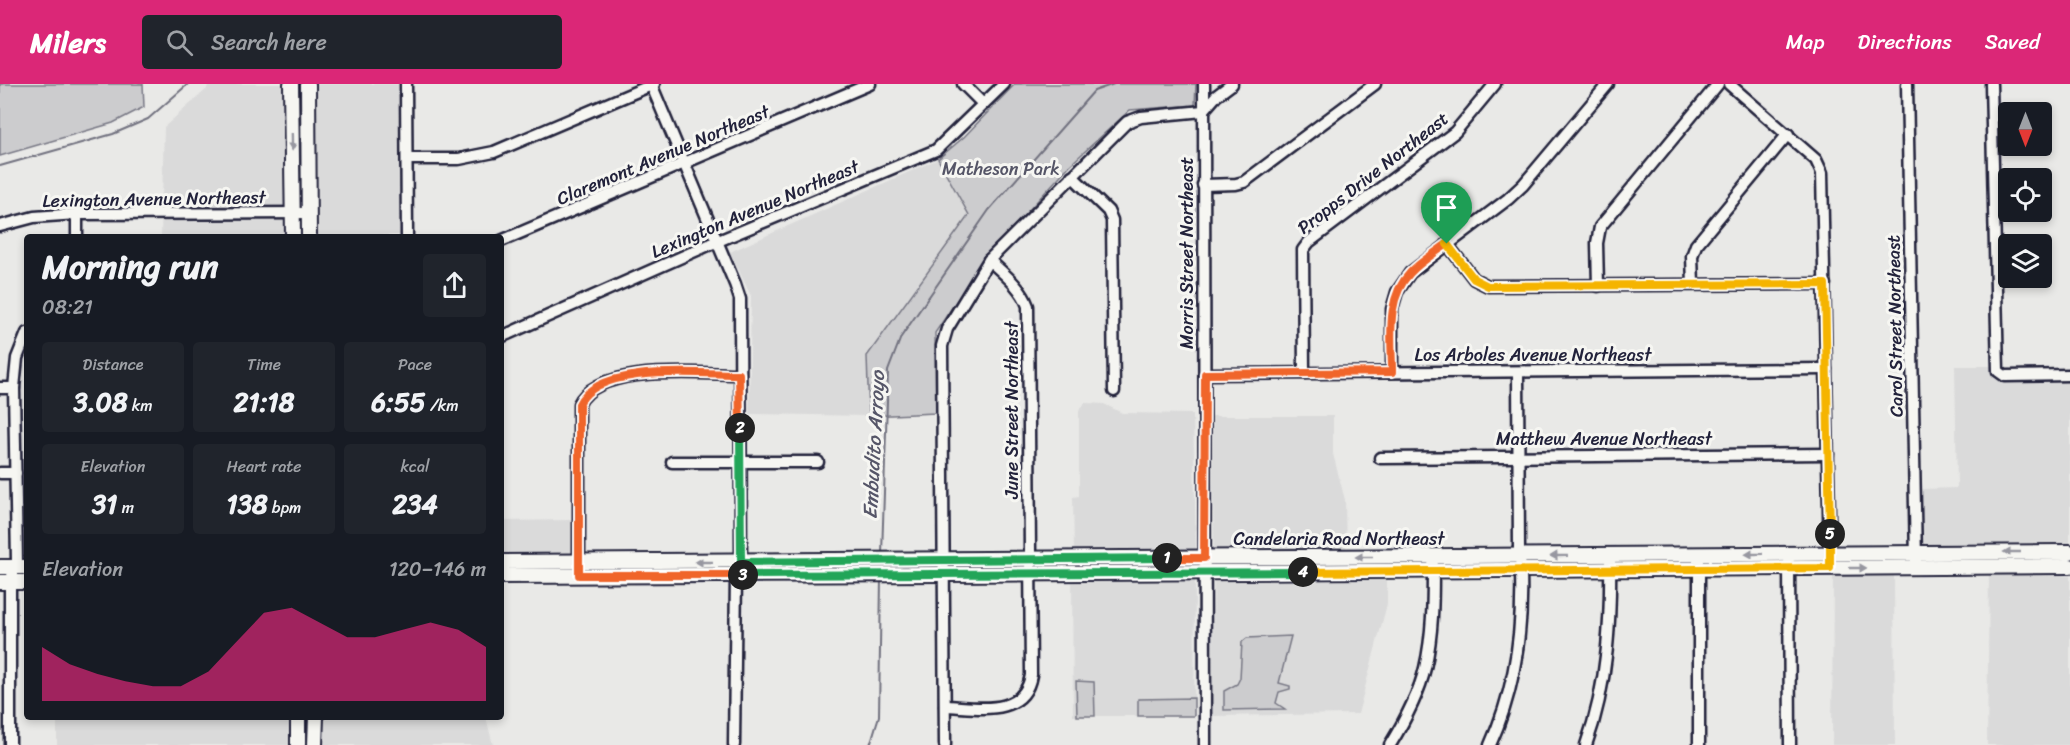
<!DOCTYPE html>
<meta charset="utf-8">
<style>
:root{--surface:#171b24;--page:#20242c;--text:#f1f3f6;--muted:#9ea1a6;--accent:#db2777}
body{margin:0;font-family:Sriracha,sans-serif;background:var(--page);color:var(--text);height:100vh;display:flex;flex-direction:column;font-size:22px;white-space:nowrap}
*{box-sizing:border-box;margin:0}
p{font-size:20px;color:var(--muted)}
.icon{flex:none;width:33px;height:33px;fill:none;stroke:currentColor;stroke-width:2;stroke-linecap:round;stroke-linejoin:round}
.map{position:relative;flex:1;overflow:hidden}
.sheet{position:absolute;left:24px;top:150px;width:480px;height:486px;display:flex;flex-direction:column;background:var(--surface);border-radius:6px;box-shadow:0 3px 9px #0003}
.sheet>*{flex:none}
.needle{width:39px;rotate:180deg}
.fabs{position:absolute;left:1998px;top:18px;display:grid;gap:12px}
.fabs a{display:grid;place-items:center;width:54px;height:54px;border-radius:6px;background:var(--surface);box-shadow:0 3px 9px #0003;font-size:30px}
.pin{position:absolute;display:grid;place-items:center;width:51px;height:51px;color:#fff;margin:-62px -26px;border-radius:50% 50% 50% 0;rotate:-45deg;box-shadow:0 0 6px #0007}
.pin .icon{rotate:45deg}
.km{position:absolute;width:30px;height:30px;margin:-15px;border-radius:50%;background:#222;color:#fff;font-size:16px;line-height:30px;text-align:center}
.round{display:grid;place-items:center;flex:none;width:63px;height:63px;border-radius:6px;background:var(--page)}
.headline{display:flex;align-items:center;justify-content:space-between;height:102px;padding:0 18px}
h1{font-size:33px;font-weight:700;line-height:45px}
.figures{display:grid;grid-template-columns:repeat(3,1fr);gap:9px;height:102px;padding:6px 18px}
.figures div{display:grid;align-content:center;border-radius:6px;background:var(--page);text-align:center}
.figures b{font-size:26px;font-weight:700}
.figures small{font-size:16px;font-weight:400}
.figures p{font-size:16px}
.chart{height:168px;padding:12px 18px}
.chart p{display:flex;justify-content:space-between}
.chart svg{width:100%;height:108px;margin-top:6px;fill:var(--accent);opacity:.7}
header{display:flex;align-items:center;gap:36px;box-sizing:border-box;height:84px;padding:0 30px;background:var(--accent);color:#fff}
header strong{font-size:28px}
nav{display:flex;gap:33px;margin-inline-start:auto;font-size:21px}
.search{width:420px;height:54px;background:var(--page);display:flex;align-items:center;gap:15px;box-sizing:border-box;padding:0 21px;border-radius:6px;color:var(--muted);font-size:22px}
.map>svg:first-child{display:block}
.built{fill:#dadada}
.green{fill:#ccccce;stroke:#777784;stroke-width:1.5}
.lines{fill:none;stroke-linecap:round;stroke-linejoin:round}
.stream{stroke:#71717f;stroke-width:2}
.minor-casing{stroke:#22223b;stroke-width:15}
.major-casing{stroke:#22223b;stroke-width:18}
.minor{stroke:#f6f6f2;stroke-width:10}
.major{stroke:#f6f6f2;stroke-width:14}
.oneway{fill:#9797a0}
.split-1-casing{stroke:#fff;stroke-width:12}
.split-2-casing{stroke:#fff;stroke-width:12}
.split-3-casing{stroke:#fff;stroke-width:12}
.split-4-casing{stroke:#fff;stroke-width:12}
.split-5-casing{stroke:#fff;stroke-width:12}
.split-6-casing{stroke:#fff;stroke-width:12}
.split-1{stroke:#f0652b;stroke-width:8}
.split-2{stroke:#22a559;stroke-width:8}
.split-3{stroke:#f0652b;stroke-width:8}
.split-4{stroke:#22a559;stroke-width:8}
.split-5{stroke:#f5b400;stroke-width:8}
.split-6{stroke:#f5b400;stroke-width:8}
.labels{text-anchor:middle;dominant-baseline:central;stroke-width:6;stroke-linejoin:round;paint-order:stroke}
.street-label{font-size:18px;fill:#22223b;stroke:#f6f6f2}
.park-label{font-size:18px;fill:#555567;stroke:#f6f6f2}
.water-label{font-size:20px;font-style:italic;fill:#565668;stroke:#f6f6f2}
</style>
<header>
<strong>Milers</strong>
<div class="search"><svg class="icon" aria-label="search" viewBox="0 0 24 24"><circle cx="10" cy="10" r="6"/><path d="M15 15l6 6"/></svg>Search here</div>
<nav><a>Map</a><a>Directions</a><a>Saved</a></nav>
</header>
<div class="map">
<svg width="2070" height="661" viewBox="0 0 2070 661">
<rect width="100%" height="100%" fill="#e9e9e7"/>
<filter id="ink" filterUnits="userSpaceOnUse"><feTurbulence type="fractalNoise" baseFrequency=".0167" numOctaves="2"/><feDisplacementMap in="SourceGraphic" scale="12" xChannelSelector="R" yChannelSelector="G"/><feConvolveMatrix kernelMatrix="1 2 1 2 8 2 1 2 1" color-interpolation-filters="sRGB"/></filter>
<g filter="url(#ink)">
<!-- built -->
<g class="built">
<polygon points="208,0 283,0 286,153 161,153 164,43 207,5"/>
<polygon points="314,0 398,0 400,151 316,153"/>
<polygon points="938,75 969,131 867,271 869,332 749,330 751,212 730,168"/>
<polygon points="1955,282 1991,282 2003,296 2070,296 2070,464 1925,463 1923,461 1922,405 1957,404"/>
<polygon points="1085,319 1104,320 1122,329 1193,330 1196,464 1194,466 1074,469 1073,413 1079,412 1079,327"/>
<polygon points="1212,332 1333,332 1333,370 1345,416 1346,468 1214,468"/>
<polygon points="572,436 572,470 570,472 501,472 501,437"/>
<polygon points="1833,489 1894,489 1895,661 1832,661"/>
<polygon points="1989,490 2070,492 2070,661 1987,661"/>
<polygon points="1195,491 1194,632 1073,632 1072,493"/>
<polygon points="1359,492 1387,494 1387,520 1358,630 1212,632 1214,493"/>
<rect x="57" y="633" width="234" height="28"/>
<polygon points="321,633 486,633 493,661 321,661"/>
</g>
<!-- green -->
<g class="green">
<polygon points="0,0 143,0 144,23 113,39 0,72"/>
<polygon points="1015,0 1196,0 1195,21 1130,26 1070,81 985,174 935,249 936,329 869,332 867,272 969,131 938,75 964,53"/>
<polygon points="1291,552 1279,599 1290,602 1290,605 1279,608 1276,619 1285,625 1224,626 1224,607 1237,600 1240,594 1242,558 1247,554"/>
<polygon points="1076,597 1094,598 1095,632 1077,632"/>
<polygon points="1194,614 1194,632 1138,632 1138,615"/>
</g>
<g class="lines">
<!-- stream -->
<g class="stream">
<polyline points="0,82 113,50 148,35 188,0"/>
<polyline points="882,470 888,287 901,253 989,126 1094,7 1114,0"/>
<polyline points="870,661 879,632 881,494"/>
</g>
<!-- minor casing -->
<g class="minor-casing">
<g id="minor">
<polyline points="406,0 407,153"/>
<polyline points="651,0 735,200 740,215 741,478 736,491 734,661"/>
<polyline points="963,0 983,20"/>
<polyline points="1204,0 1205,661"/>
<polyline points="1729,0 1816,76 1822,89 1830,477"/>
<polyline points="1907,0 1916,477"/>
<polyline points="1991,0 1998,287 2005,292 2070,291"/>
<polyline points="407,75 459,75 494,68 654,0"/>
<polyline points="1072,92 1108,127 1112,136 1114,307"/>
<polyline points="1203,101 1236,100 1244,98 1375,0"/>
<polyline points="0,142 34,133 77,130 309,129"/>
<polyline points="77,153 77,130"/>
<polyline points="501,157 870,0"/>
<polyline points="1447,160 1474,195 1488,202 1825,200"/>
<polyline points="1693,200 1692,172 1696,161 1788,50"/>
<polyline points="1598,202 1597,159 1600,143 1718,0"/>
<polyline points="501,253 711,160 936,66 1004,0"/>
<polyline points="1392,288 1392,225 1397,208 1410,189 1508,115 1523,101 1608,0"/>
<polyline points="1304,289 1303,166 1309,158 1455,48 1495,0"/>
<polyline points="1205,290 1826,285"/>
<polyline points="0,304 14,304"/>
<polyline points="1380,374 1828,370"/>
<polyline points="672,378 818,378"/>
<polyline points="0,389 16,389"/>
<polyline points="1789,478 1790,661"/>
<path d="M579 485V320C598 279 700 290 739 290"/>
<path d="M945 622C977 623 1024 634 1031 591L1028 222C1021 203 1004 190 989 176"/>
<polyline points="10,661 10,498 17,478 14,304 17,274 27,249"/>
<polyline points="945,661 942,262 947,245 989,176 1127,38 1141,33 1203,27 1216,12 1232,0"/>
<path d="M1390 661C1404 638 1419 610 1425 584 1433 550 1433 515 1433 481"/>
<path d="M1490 661C1515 606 1523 549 1521 489 1521 481 1520 474 1519 466L1518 288"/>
<path d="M1586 661C1608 600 1611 535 1610 471"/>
<polyline points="1699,661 1699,478"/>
</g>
</g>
<!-- major casing -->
<g class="major-casing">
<g id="major">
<polyline points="291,0 293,153"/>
<polyline points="308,0 309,153"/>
<polyline points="501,478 2070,468"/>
<polyline points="0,483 27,483"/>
<polyline points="501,492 945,490 2070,482"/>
<polyline points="0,498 27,498"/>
<polyline points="298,633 298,661"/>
<polyline points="315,661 316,633"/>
</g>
</g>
<!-- minor -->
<use href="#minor" class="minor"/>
<!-- major -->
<use href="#major" class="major"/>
</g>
<!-- one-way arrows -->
<defs><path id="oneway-solid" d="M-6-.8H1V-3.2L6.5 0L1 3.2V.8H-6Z" transform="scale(1.5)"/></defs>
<g class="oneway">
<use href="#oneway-solid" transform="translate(292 58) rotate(89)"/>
<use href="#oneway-solid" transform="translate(2012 468) rotate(180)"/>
<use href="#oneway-solid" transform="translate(1754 470) rotate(179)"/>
<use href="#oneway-solid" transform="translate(1559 472) rotate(179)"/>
<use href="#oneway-solid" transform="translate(1364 473) rotate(180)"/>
<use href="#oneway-solid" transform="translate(704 478) rotate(-180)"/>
<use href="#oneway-solid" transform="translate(1858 484)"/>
</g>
</g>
<g class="lines" filter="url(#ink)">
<!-- split-1 casing -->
<g class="split-1-casing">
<path id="split-1" d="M1167 474H1204L1205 290 1392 288C1392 255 1385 215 1410 189 1420 178 1435 169 1447 160"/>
</g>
<!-- split-2 casing -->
<g class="split-2-casing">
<polyline id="split-2" points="740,344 741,478 1167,474"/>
</g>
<!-- split-3 casing -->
<g class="split-3-casing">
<path id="split-3" d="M740 344 739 290C700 290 598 279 579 320V491H743"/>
</g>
<!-- split-4 casing -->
<g class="split-4-casing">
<polyline id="split-4" points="743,491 1303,488"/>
</g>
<!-- split-5 casing -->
<g class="split-5-casing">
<polyline id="split-5" points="1303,488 1830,484 1830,450"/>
</g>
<!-- split-6 casing -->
<g class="split-6-casing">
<polyline id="split-6" points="1447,160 1474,195 1488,202 1825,200 1830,450"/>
</g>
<!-- split-1 -->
<use href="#split-1" class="split-1"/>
<!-- split-2 -->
<use href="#split-2" class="split-2"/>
<!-- split-3 -->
<use href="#split-3" class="split-3"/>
<!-- split-4 -->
<use href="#split-4" class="split-4"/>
<!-- split-5 -->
<use href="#split-5" class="split-5"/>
<!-- split-6 -->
<use href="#split-6" class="split-6"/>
</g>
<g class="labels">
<!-- street labels -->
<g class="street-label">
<text transform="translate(663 71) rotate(-23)">Claremont Avenue Northeast</text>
<text transform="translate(1373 89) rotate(-38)">Propps Drive Northeast</text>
<text transform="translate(154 115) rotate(-1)">Lexington Avenue Northeast</text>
<text transform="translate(755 125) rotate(-23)">Lexington Avenue Northeast</text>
<text transform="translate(1187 169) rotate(-90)">Morris Street Northeast</text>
<text transform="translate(1895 242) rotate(-91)">Carol Street Northeast</text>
<text x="1533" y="271">Los Arboles Avenue Northeast</text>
<text transform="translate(1012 326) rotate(-90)">June Street Northeast</text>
<text x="1604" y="355">Matthew Avenue Northeast</text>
<text x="1339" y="455">Candelaria Road Northeast</text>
</g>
<!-- park labels -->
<g class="park-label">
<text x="1001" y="85">Matheson Park</text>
</g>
<!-- water labels -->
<g class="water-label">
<text transform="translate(874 361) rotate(-87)">Embudito Arroyo</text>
</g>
</g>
</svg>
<div class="fabs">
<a><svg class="needle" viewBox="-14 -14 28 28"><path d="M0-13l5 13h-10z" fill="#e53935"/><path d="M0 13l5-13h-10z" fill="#9ea1a6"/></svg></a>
<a><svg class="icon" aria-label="locate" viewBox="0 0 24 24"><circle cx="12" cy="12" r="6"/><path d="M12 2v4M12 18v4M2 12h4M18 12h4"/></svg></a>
<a><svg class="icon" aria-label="layers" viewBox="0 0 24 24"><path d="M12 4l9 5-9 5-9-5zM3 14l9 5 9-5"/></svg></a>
</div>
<div class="pin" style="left:1447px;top:160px;background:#1e9e55"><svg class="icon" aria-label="arrive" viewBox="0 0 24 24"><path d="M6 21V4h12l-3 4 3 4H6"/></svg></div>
<b class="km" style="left:1167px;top:474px">1</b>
<b class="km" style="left:740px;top:344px">2</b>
<b class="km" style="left:743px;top:491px">3</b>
<b class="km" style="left:1303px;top:488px">4</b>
<b class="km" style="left:1830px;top:450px">5</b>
<section class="sheet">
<div class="headline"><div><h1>Morning run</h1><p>08:21</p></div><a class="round"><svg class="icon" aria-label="share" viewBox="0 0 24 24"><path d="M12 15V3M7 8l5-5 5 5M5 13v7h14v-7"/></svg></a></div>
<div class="figures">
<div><p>Distance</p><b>3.08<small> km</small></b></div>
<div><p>Time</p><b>21:18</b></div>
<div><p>Pace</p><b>6:55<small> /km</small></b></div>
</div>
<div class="figures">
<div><p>Elevation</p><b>31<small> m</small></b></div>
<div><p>Heart rate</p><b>138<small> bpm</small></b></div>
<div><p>kcal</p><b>234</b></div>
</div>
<div class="chart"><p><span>Elevation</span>120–146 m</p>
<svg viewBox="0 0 160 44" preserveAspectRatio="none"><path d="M0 44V22L10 29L20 33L30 36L40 38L50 38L60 32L70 20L80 8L90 6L100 12L110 18L120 18L130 15L140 12L150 15L160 22V44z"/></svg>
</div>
</section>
</div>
